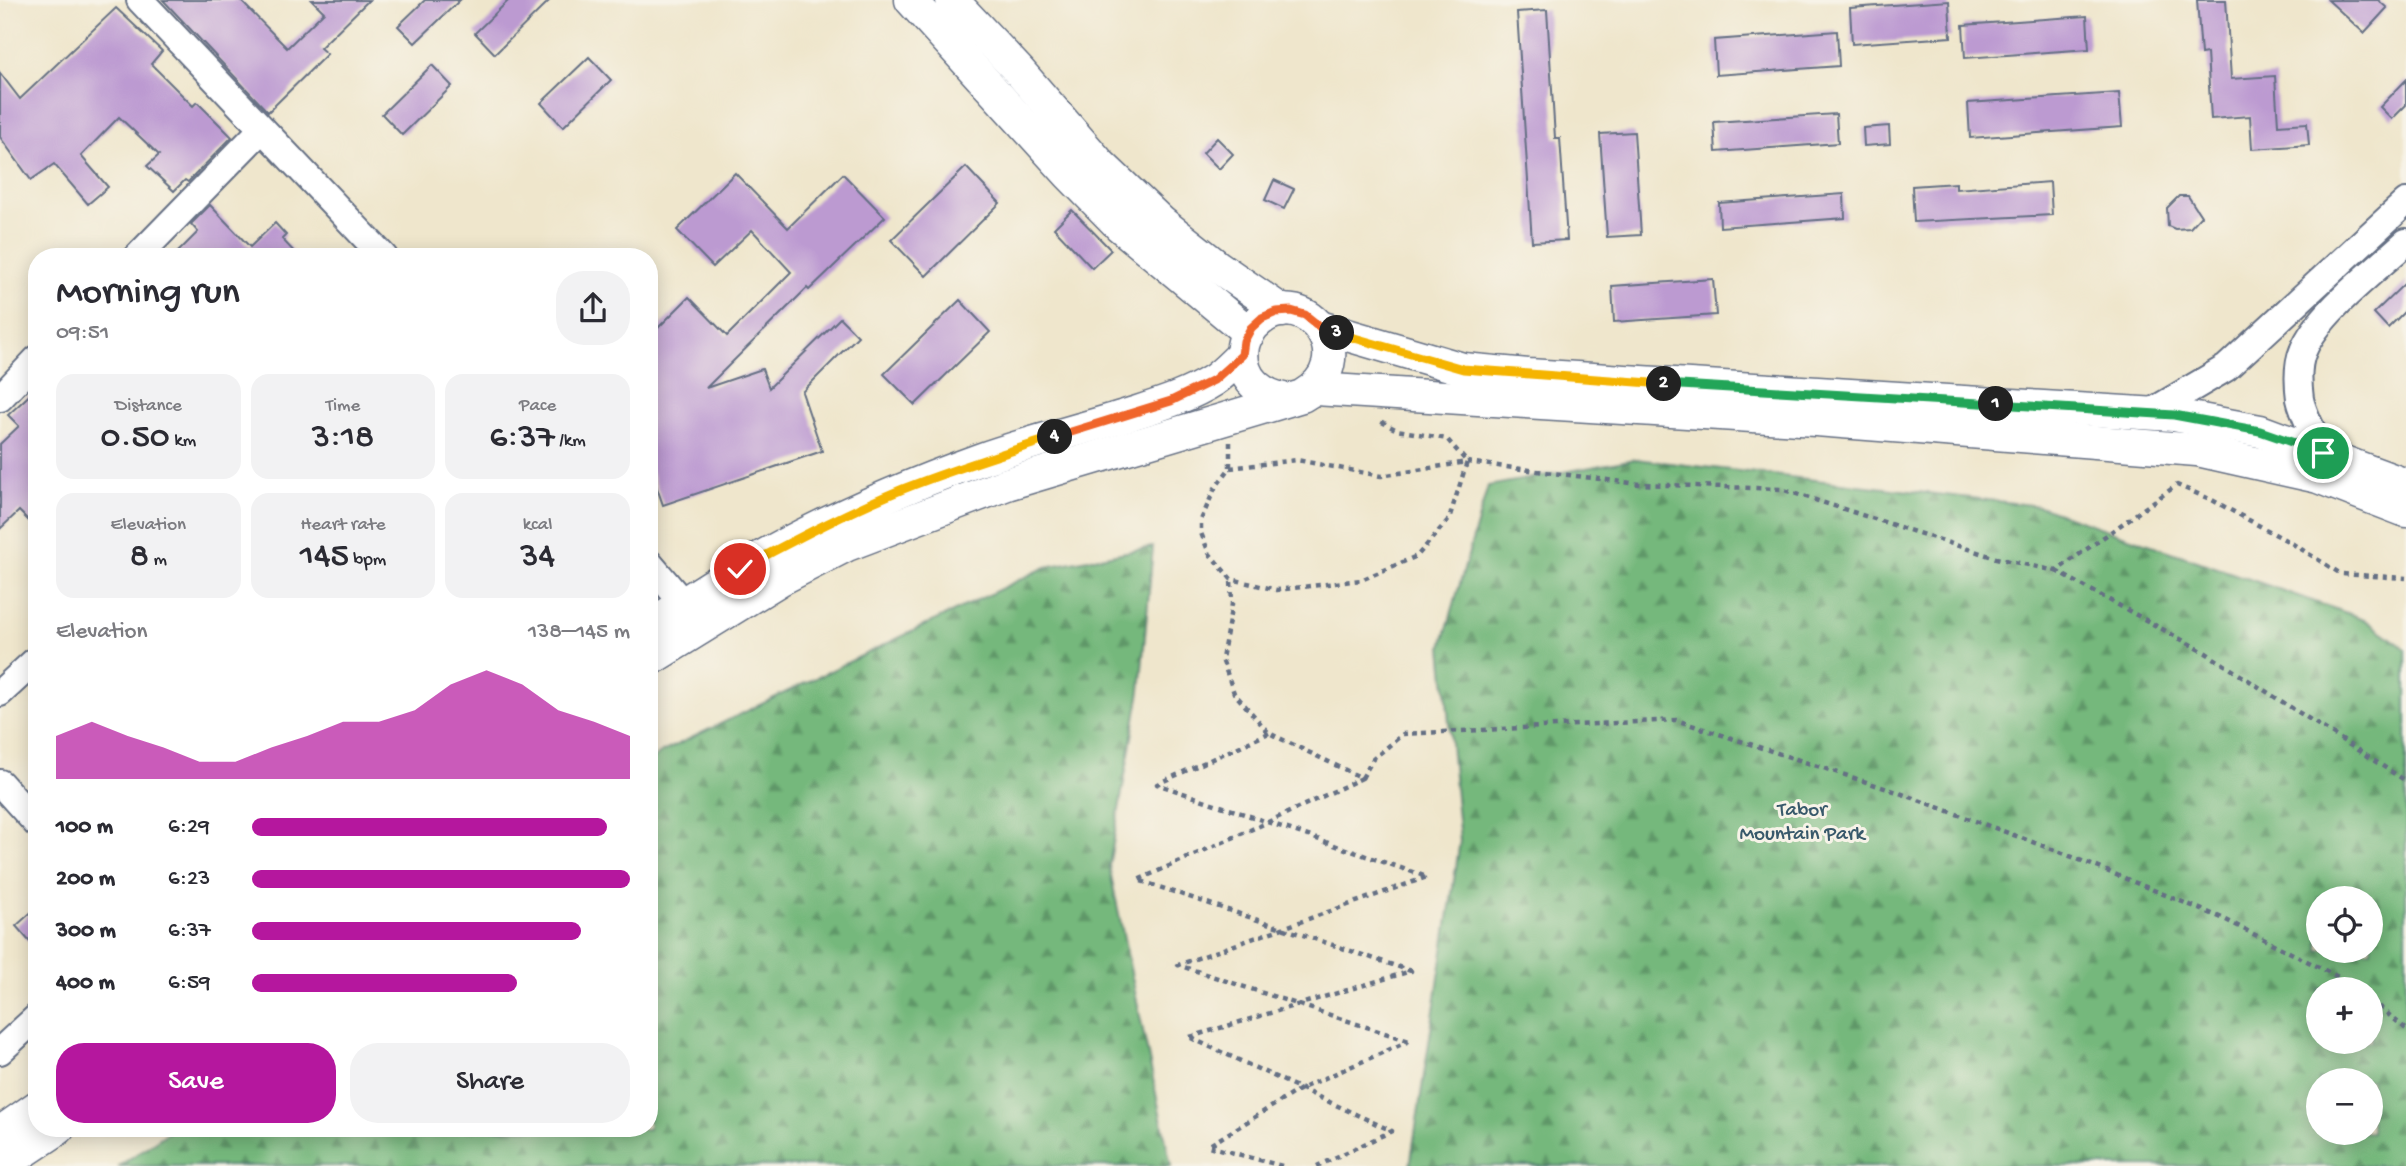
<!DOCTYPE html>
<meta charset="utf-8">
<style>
:root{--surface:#fff;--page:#f2f2f3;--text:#2b2b33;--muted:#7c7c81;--accent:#b5179e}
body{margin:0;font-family:"Gochi Hand",sans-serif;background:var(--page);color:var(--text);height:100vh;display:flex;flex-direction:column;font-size:26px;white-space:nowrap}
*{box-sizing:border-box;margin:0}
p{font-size:23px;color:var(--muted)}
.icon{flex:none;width:38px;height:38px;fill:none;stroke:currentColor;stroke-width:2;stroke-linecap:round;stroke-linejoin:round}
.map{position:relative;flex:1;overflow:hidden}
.sheet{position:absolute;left:28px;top:248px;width:630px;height:889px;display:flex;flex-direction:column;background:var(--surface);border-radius:28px;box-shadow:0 4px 18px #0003}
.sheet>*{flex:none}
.buttons{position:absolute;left:2306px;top:886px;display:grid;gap:14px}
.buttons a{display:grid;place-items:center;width:77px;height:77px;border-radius:50%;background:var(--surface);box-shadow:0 4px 18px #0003;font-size:35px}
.pin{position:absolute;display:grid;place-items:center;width:60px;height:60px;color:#fff;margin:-30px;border:4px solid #fff;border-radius:50%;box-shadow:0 2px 7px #0007}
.km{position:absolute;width:35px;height:35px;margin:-18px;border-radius:50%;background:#222;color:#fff;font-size:19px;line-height:35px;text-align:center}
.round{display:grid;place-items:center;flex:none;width:74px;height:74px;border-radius:28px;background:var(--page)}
.summary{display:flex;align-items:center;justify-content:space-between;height:119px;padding:0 28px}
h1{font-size:38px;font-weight:600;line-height:52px}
.metrics{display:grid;grid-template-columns:repeat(3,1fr);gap:10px;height:119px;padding:7px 28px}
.metrics div{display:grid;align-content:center;border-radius:18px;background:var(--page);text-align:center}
.metrics b{font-size:35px;font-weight:600}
.metrics small{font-size:19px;font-weight:400}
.metrics p{font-size:19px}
.chart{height:196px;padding:14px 28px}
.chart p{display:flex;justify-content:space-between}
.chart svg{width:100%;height:126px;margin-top:7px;fill:var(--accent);opacity:.7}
.primary-button{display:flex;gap:14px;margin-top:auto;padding:14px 28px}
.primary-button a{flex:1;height:80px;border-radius:28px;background:var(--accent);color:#fff;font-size:28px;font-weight:600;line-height:80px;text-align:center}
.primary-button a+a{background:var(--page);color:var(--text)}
ul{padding:0 28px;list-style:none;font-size:23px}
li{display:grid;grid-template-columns:112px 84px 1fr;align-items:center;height:52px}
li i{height:18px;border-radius:9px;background:var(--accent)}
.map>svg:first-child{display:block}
.forest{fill:url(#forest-firs);stroke:#48746c;stroke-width:2;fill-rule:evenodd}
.building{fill:#bc9ad1}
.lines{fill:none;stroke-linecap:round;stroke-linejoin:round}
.minor-casing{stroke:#656f84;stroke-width:30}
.tertiary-casing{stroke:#656f84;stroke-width:35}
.path{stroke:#656f84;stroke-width:4.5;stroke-dasharray:5 5;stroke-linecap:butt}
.minor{stroke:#fff;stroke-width:26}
.tertiary{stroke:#fff;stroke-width:32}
.split-1-casing{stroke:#fff;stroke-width:14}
.split-2-casing{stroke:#fff;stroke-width:14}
.split-3-casing{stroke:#fff;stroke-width:14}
.split-4-casing{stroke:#fff;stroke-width:14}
.split-5-casing{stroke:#fff;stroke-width:14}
.split-1{stroke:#22a559;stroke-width:9}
.split-2{stroke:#22a559;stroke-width:9}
.split-3{stroke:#f5b400;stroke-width:9}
.split-4{stroke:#f0652b;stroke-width:9}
.split-5{stroke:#f5b400;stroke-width:9}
.labels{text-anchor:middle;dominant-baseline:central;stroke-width:6;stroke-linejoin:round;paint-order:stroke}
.park-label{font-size:21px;fill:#38596b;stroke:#f7f3e8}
</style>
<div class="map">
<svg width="2406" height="1166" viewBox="0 0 2406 1166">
<defs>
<pattern id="forest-firs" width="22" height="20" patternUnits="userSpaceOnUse" patternTransform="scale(1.75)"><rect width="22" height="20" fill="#74b87b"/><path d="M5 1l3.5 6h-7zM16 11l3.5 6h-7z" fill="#5e9668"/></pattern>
</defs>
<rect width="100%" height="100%" fill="#f7f3e8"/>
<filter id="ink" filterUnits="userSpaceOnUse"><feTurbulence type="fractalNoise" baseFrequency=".0143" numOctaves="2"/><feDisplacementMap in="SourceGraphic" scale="14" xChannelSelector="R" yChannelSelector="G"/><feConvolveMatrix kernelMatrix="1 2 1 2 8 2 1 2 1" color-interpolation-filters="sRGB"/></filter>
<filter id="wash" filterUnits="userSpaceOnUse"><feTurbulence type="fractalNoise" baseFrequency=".00686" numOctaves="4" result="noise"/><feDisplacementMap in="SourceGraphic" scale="28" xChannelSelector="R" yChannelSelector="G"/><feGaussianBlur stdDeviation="1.57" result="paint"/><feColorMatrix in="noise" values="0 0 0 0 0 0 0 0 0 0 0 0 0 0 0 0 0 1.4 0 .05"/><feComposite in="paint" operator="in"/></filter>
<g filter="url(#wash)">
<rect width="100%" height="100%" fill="#efe6cc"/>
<!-- forest -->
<g class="forest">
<path d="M1635 459 2039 506 2364 619 2406 649V1166H1410L1460 841 1442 646 1488 486ZM2319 898H2371V950H2319ZM2319 989H2371V1041H2319ZM2319 1080H2371V1132H2319Z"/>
<polygon points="1153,547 1140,691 1109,866 1171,1166 119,1166 173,1129 649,1129 649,762 662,752 1046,567"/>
</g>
<g id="blocks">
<!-- building -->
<g class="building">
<polygon points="163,0 240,0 287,48 324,12 312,0 369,0 320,48 327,54 268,112"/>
<polygon points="425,0 460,0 415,43 398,26"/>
<polygon points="509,0 550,0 495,54 475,33"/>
<polygon points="2197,0 2226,0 2231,79 2275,76 2278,125 2307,123 2309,145 2252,149 2250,116 2211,119 2207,53 2201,54"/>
<polygon points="2328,0 2378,0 2387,8 2364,33"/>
<polygon points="1949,1 1951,37 1852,44 1850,8"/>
<polygon points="116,8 162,51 151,64 193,106 197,102 232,137 188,182 185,180 174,191 147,166 159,155 119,117 81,156 108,187 88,204 54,164 31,180 0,137 0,73 20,99"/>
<polygon points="1547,10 1555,138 1560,138 1567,240 1532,242 1517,12"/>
<polygon points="2087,16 2089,49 1965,58 1963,25"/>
<polygon points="1837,31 1839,66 1716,75 1714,40"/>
<polygon points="589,57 611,80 563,127 541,103"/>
<polygon points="432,65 452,86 402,135 382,114"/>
<polygon points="2406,80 2406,105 2392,119 2380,107"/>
<polygon points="2119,93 2122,127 1970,138 1968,103"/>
<polygon points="1836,114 1838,143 1716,152 1714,122"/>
<polygon points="1889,126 1890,144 1864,146 1863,128"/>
<polygon points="1634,132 1641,235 1607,237 1600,134"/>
<polygon points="1217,138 1233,154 1219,169 1203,153"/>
<polygon points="966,167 1000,203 926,276 891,240"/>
<polygon points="735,173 788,228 843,174 885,217 809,290 807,288 706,388 762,369 769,388 840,318 858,336 802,392 822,451 663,505 649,465 649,337 689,297 727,336 791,272 752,230 713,267 677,230"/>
<polygon points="1274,180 1294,189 1284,209 1265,200"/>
<polygon points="2050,182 2052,215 1914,222 1912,186 1956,183 1956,189"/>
<polygon points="1844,194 1845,218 1720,227 1719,203"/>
<polygon points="2179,196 2188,196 2201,216 2190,228 2175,229 2168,226 2167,208"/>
<polygon points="210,205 250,247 275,223 286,235 282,239 299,257 173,257 198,232 191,224"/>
<polygon points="1072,210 1111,250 1092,268 1054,228"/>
<polygon points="1713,279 1716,315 1614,322 1612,286"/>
<polygon points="2406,282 2406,310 2388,328 2374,313"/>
<polygon points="960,300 990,332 915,405 884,374"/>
<polygon points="37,388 37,529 19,511 0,529 0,444 19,426 8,415"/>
<polygon points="37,907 37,950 16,926"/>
</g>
</g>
</g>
<g filter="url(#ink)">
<use href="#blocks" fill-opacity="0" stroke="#656f84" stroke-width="2"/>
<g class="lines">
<!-- minor casing -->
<g class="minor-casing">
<g id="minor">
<polyline points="140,0 384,257"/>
<polyline points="137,257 262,129"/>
<polyline points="0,398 37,359"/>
<polyline points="2148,414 2226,368 2406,202"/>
<path d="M2323 453C2315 436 2304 417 2300 399 2298 384 2297 365 2303 351 2318 313 2376 270 2406 242"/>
<polyline points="649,563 683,603"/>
<polyline points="0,693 37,659"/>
<polyline points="0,783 37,824"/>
<polyline points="0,1051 37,1017"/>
</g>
</g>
<!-- tertiary casing -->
<g class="tertiary-casing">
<g id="tertiary">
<polyline points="911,0 1069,174 1120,226 1249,333"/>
<polyline points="952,0 1019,71 1099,163 1161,222 1218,267 1282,311"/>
<polyline points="1320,327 1463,369 1528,375 2174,415 2260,431 2406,485"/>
<polyline points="1315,389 1816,420 2197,450 2318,477 2406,511"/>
<path d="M649 627C750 555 863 502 979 460 1029 442 1081 430 1131 414 1159 405 1189 396 1214 380 1224 373 1233 363 1242 355"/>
<path d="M649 660 779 580 847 545 1007 484 1302 396C1364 361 1307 283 1260 320 1251 327 1245 335 1243 346 1238 377 1260 396 1288 400"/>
<polyline points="0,1133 37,1107"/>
<polyline points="2,1166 58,1129"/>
</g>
</g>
<!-- path -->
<g class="path">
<polyline points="1230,442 1230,468 1215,488 1201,520 1201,533 1209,553 1231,579 1277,590 1361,580 1417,556 1449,519 1467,462 1447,439 1397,430 1378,420"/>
<polyline points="1230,468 1297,460 1381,476 1467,462 1639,484 1781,489 1996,558 2056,571 2177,485 2212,500 2293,544 2341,574 2406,578"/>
<polyline points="2056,571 2206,653 2406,781"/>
<polyline points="1269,733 1157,784 1427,877 1178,965 1409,1041"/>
<polyline points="1362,778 1373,759 1403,734 1676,720 1897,792 2065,854 2222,918 2352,984 2358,989"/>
<polyline points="2371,1000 2406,1029"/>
<polyline points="1190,1037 1411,971 1138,880 1268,822 1362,778 1269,733 1234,693 1222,659 1232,604 1231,579"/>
<polyline points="1191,1038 1392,1131 1317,1166"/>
<polyline points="1282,1166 1208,1146 1300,1089 1409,1041"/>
</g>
<!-- minor -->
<use href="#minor" class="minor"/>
<!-- tertiary -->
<use href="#tertiary" class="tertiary"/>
</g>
</g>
<g class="lines" filter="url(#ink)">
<!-- split-1 casing -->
<g class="split-1-casing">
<polyline id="split-1" points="1996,404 2174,415 2260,431 2323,453"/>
</g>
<!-- split-2 casing -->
<g class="split-2-casing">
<polyline id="split-2" points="1664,384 1996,404"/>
</g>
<!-- split-3 casing -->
<g class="split-3-casing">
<polyline id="split-3" points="1337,333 1463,369 1664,384"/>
</g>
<!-- split-4 casing -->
<g class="split-4-casing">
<polyline id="split-4" points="1055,437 1171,401 1214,380 1242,355 1244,341 1251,328 1262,318 1276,312 1291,311 1305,315 1320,327 1337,333"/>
</g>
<!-- split-5 casing -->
<g class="split-5-casing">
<path id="split-5" d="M740 569C793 541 847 512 903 489 953 469 1004 453 1055 437"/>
</g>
<!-- split-1 -->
<use href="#split-1" class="split-1"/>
<!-- split-2 -->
<use href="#split-2" class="split-2"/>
<!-- split-3 -->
<use href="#split-3" class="split-3"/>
<!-- split-4 -->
<use href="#split-4" class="split-4"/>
<!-- split-5 -->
<use href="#split-5" class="split-5"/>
</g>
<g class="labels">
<!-- park labels -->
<g class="park-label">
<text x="1802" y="811">Tabor<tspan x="1802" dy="24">Mountain Park</tspan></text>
</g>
</g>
</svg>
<div class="buttons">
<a><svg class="icon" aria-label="locate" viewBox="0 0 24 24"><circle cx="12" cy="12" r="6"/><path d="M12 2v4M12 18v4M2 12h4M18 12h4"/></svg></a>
<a>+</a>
<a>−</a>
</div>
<div class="pin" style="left:2323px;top:453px;background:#1e9e55"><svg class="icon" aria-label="arrive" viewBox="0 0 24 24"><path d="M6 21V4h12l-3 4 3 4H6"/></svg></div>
<div class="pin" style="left:740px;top:569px;background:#d93025"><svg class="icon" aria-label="check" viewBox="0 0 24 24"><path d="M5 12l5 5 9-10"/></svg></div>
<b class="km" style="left:1996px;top:404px">1</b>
<b class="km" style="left:1664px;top:384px">2</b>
<b class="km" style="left:1337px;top:333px">3</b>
<b class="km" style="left:1055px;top:437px">4</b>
<section class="sheet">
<div class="summary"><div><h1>Morning run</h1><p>09:51</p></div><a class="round"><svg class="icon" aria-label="share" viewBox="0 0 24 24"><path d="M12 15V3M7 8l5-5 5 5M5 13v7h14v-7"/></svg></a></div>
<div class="metrics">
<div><p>Distance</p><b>0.50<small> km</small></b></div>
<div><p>Time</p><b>3:18</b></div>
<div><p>Pace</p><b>6:37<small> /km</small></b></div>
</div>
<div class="metrics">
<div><p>Elevation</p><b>8<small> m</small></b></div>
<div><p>Heart rate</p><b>145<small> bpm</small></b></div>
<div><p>kcal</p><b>34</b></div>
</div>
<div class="chart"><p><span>Elevation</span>138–145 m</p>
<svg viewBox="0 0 160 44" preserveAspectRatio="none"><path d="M0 44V29L10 24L20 29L30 33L40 38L50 38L60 33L70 29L80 24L90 24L100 20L110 11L120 6L130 11L140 20L150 24L160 29V44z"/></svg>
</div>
<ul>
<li><b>100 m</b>6:29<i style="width:94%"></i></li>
<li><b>200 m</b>6:23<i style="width:100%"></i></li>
<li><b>300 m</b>6:37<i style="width:87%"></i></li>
<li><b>400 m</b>6:59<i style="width:70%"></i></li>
</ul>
<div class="primary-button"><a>Save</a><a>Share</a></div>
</section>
</div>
